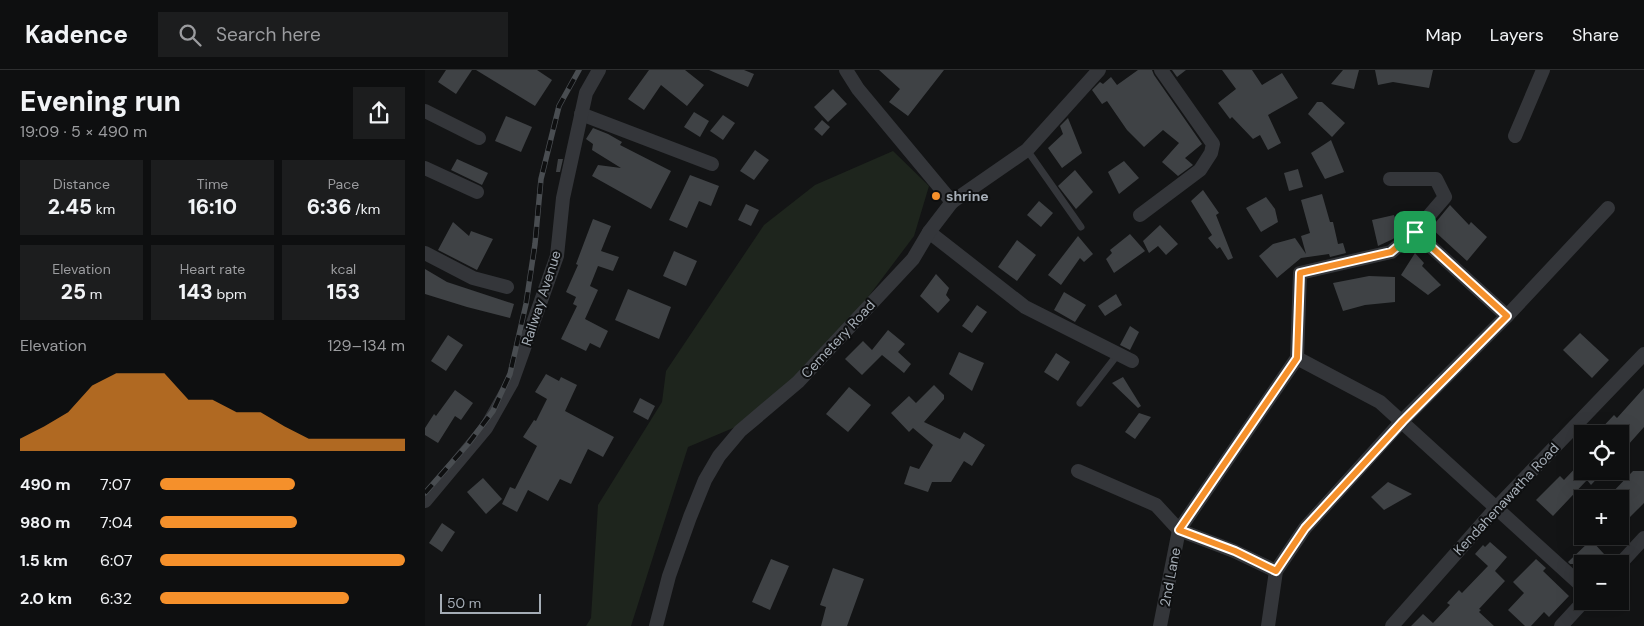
<!DOCTYPE html>
<meta charset="utf-8">
<style>
:root{--surface:#0e0f10;--page:#1c1d1e;--text:#f1f3f6;--muted:#9b9c9f;--line:#2e2f30;--accent:#f5902b}
body{margin:0;font-family:"DM Sans",sans-serif;background:var(--page);color:var(--text);height:100vh;display:flex;flex-direction:column;font-size:19px;white-space:nowrap}
*{box-sizing:border-box;margin:0}
p{font-size:16px;color:var(--muted)}
.icon{flex:none;width:28px;height:28px;fill:none;stroke:currentColor;stroke-width:2;stroke-linecap:round;stroke-linejoin:round}
.map{position:relative;flex:1;overflow:hidden}
.drawer{display:flex;flex-direction:column;background:var(--surface);width:425px}
.drawer>*{flex:none}
.tools{position:absolute;left:1149px;top:355px;display:grid;gap:10px}
.tools a{display:grid;place-items:center;width:55px;height:55px;border-radius:0px;background:var(--surface);box-shadow:0 5px 20px #0002,0 0 0 1px var(--line);font-size:25px}
.scale{position:absolute;left:15px;bottom:12px;width:101px;box-sizing:border-box;padding-left:5px;border:2px solid #a5adb6;border-top:0;font-size:14px;line-height:18px;white-space:nowrap;color:#a5adb6;-webkit-text-stroke:4px #0e0f10;paint-order:stroke}
.pin{position:absolute;display:grid;place-items:center;width:42px;height:42px;color:#fff;margin:-21px;border-radius:10px;box-shadow:0 2px 8px #0006}
.round{display:grid;place-items:center;flex:none;width:52px;height:52px;border-radius:0px;background:var(--page)}
.overview{display:flex;align-items:center;justify-content:space-between;height:85px;padding:0 20px}
h1{font-size:28px;font-weight:800;line-height:38px}
.stats{display:grid;grid-template-columns:repeat(3,1fr);gap:8px;height:85px;padding:5px 20px}
.stats div{display:grid;align-content:center;border-radius:0px;background:var(--page);text-align:center}
.stats b{font-size:21px;font-weight:800}
.stats small{font-size:14px;font-weight:400}
.stats p{font-size:14px}
.chart{height:140px;padding:10px 20px}
.chart p{display:flex;justify-content:space-between}
.chart svg{width:100%;height:90px;margin-top:5px;fill:var(--accent);opacity:.7}
ul{padding:0 20px;list-style:none;font-size:16px}
li{display:grid;grid-template-columns:80px 60px 1fr;align-items:center;height:38px}
li i{height:12px;border-radius:6px;background:var(--accent)}
header{display:flex;align-items:center;gap:30px;box-sizing:border-box;height:70px;padding:0 25px;background:var(--surface);border-bottom:1px solid var(--line)}
header strong{font-size:24px}
nav{display:flex;gap:28px;margin-inline-start:auto;font-size:18px}
.search{width:350px;height:45px;background:var(--page);display:flex;align-items:center;gap:12px;box-sizing:border-box;padding:0 18px;border-radius:0px;color:var(--muted);font-size:19px}
main{display:flex;flex:1;min-height:0}
.map>svg:first-child{display:block}
.green{fill:#1e251d}
.building{fill:#3f4245}
.lines{fill:none;stroke-linecap:round;stroke-linejoin:round}
.service{stroke:#34363a;stroke-width:7}
.minor{stroke:#34363a;stroke-width:14}
.rail-casing{stroke:#494d51;stroke-width:5.5}
.rail{stroke:#0e0f10;stroke-width:4;stroke-dasharray:11;stroke-linecap:butt}
.route-casing{stroke:#fff;stroke-width:10}
.route{stroke:#f5902b;stroke-width:6}
.poi-dot{fill:#f5902b;stroke:#0e0f10;stroke-width:2}
.labels{text-anchor:middle;dominant-baseline:central;stroke-width:4;stroke-linejoin:round;paint-order:stroke}
.poi-label{font-size:14px;font-weight:bold;fill:#a5adb6;stroke:#0e0f10;text-anchor:start}
.street-label{font-size:14px;fill:#a5adb6;stroke:#0e0f10}
</style>
<header>
<strong>Kadence</strong>
<div class="search"><svg class="icon" aria-label="search" viewBox="0 0 24 24"><circle cx="10" cy="10" r="6"/><path d="M15 15l6 6"/></svg>Search here</div>
<nav><a>Map</a><a>Layers</a><a>Share</a></nav>
</header>
<main>
<section class="drawer">
<div class="overview"><div><h1>Evening run</h1><p>19:09 · 5 × 490 m</p></div><a class="round"><svg class="icon" aria-label="share" viewBox="0 0 24 24"><path d="M12 15V3M7 8l5-5 5 5M5 13v7h14v-7"/></svg></a></div>
<div class="stats">
<div><p>Distance</p><b>2.45<small> km</small></b></div>
<div><p>Time</p><b>16:10</b></div>
<div><p>Pace</p><b>6:36<small> /km</small></b></div>
</div>
<div class="stats">
<div><p>Elevation</p><b>25<small> m</small></b></div>
<div><p>Heart rate</p><b>143<small> bpm</small></b></div>
<div><p>kcal</p><b>153</b></div>
</div>
<div class="chart"><p><span>Elevation</span>129–134 m</p>
<svg viewBox="0 0 160 44" preserveAspectRatio="none"><path d="M0 44V38L10 32L20 25L30 12L40 6L50 6L60 6L70 19L80 19L90 25L100 25L110 32L120 38L130 38L140 38L150 38L160 38V44z"/></svg>
</div>
<ul>
<li><b>490 m</b>7:07<i style="width:55%"></i></li>
<li><b>980 m</b>7:04<i style="width:56%"></i></li>
<li><b>1.5 km</b>6:07<i style="width:100%"></i></li>
<li><b>2.0 km</b>6:32<i style="width:77%"></i></li>
</ul>
</section>
<div class="map">
<svg width="1219" height="556" viewBox="0 0 1219 556">
<rect width="100%" height="100%" fill="#131415"/>
<!-- green -->
<polygon class="green" points="468,81 504,116 489,166 410,271 344,343 263,377 206,556 161,556 166,548 173,435 237,332 241,301 339,155 390,115"/>
<!-- building -->
<g class="building">
<polygon points="21,0 47,0 31,24 13,12"/>
<polygon points="51,0 112,0 127,10 110,36"/>
<polygon points="224,0 260,0 279,15 262,36 236,15 219,40 203,29"/>
<polygon points="284,0 319,0 329,4 323,17"/>
<polygon points="454,0 519,0 483,46 464,32 475,19"/>
<polygon points="713,0 727,0 729,5 777,74 760,88 768,95 753,106 737,92 754,73 738,60 719,77 702,60 682,31 677,34 667,20 675,12 678,14 686,7 692,15"/>
<polygon points="747,0 761,0 752,7"/>
<polygon points="797,0 827,0 837,15 857,3 873,28 843,45 856,73 843,80 835,65 828,69 807,47 805,49 793,33 811,19"/>
<polygon points="918,0 934,0 929,19 906,14"/>
<polygon points="950,0 1008,0 1004,18 968,12 953,15"/>
<polygon points="408,19 422,34 403,52 389,37"/>
<polygon points="892,32 897,32 920,53 907,67 883,44"/>
<polygon points="269,42 284,51 275,67 259,57"/>
<polygon points="298,45 310,53 298,70 285,61"/>
<polygon points="81,46 107,57 96,82 70,71"/>
<polygon points="643,48 657,83 637,98 623,78 638,64 635,56"/>
<polygon points="397,50 405,57 397,66 389,59"/>
<polygon points="168,58 183,64 197,72 195,75 246,101 226,139 167,106 173,95 196,98 167,80 168,74 161,69"/>
<polygon points="906,70 919,102 900,109 886,83"/>
<polygon points="330,80 344,90 329,110 315,101"/>
<polygon points="32,89 63,103 57,115 26,100"/>
<polygon points="133,89 138,89 135,102 131,102"/>
<polygon points="699,91 714,108 694,124 683,102"/>
<polygon points="873,99 878,117 864,121 859,103"/>
<polygon points="650,100 668,122 651,139 633,116"/>
<polygon points="265,105 294,116 286,136 274,131 262,158 244,150"/>
<polygon points="778,120 794,143 791,145 808,188 803,190 795,177 792,179 783,168 787,165 766,131"/>
<polygon points="897,124 905,152 908,152 913,174 918,173 921,183 905,187 904,184 876,188 852,208 834,186 848,174 870,168 881,184 876,166 885,163 876,130"/>
<polygon points="841,127 850,139 853,152 836,162 821,138"/>
<polygon points="614,131 628,143 616,157 602,145"/>
<polygon points="321,134 334,140 326,156 313,150"/>
<polygon points="1025,135 1044,155 1046,152 1062,167 1042,191 1006,158"/>
<polygon points="969,145 975,163 968,169 953,176 947,150"/>
<polygon points="168,149 186,156 176,181 194,187 188,201 173,196 165,216 173,220 160,249 183,261 175,278 165,273 161,281 136,269 152,236 148,234 151,227 141,222 153,195 151,194"/>
<polygon points="28,152 44,166 46,161 68,169 52,200 13,180"/>
<polygon points="735,155 753,174 741,185 733,176 724,183 718,171"/>
<polygon points="705,164 720,181 689,203 681,189 687,183 685,180"/>
<polygon points="653,166 668,184 659,192 655,188 636,215 623,205"/>
<polygon points="592,170 611,185 592,211 573,197"/>
<polygon points="249,181 272,191 261,216 238,206"/>
<polygon points="990,183 999,193 997,196 1016,215 1003,225 976,205"/>
<polygon points="0,199 22,212 89,234 85,248 42,237 0,224"/>
<polygon points="511,204 524,218 521,225 525,230 513,243 495,226"/>
<polygon points="944,206 970,207 970,232 940,235 918,241 908,213"/>
<polygon points="203,219 246,237 234,269 190,250"/>
<polygon points="639,222 661,235 650,252 629,240"/>
<polygon points="691,224 697,235 680,246 673,236"/>
<polygon points="552,235 562,242 547,263 537,256"/>
<polygon points="705,256 714,262 705,280 695,275"/>
<polygon points="463,260 480,274 473,282 486,294 479,303 457,285 437,305 420,289 438,271 447,280"/>
<polygon points="1155,263 1184,290 1167,308 1138,280"/>
<polygon points="23,265 38,275 21,301 6,291"/>
<polygon points="534,282 559,293 547,321 524,304"/>
<polygon points="631,283 645,292 633,311 619,302"/>
<polygon points="121,304 134,311 136,307 152,315 140,341 189,367 178,387 163,379 146,414 135,409 123,431 103,420 92,442 77,434 85,417 90,419 112,376 98,367 109,350 111,351 122,329 110,322"/>
<polygon points="698,307 716,336 713,338 687,313"/>
<polygon points="509,315 519,325 519,329 499,352 535,369 539,362 560,375 547,396 539,391 526,412 507,412 503,422 479,414 485,396 494,399 508,375 488,358 484,362 466,343 484,326 491,333"/>
<polygon points="424,317 446,335 423,362 401,344"/>
<polygon points="1219,318 1219,357 1195,384 1195,364 1171,364 1189,345 1192,348"/>
<polygon points="30,320 48,333 36,350 30,346 13,373 0,365 0,358 9,344 11,346"/>
<polygon points="215,328 230,336 223,350 208,342"/>
<polygon points="714,343 726,347 710,369 700,362"/>
<polygon points="1158,390 1158,401 1179,401 1166,415 1162,410 1128,446 1111,430 1135,406 1139,410"/>
<polygon points="1208,401 1219,401 1219,433 1195,457 1195,429 1181,429"/>
<polygon points="58,408 77,429 61,444 42,422"/>
<polygon points="963,412 987,424 959,440 946,427"/>
<polygon points="17,453 30,462 17,482 4,473"/>
<polygon points="1166,470 1180,485 1172,494 1145,494 1143,492"/>
<polygon points="1065,472 1082,487 1070,501 1080,511 1054,539 1056,540 1054,542 1069,556 986,556 998,544 1008,553 1025,535 1022,533 1034,520 1037,523 1063,496 1050,484 1058,475 1060,477"/>
<polygon points="346,489 364,496 345,540 327,532"/>
<polygon points="1111,489 1121,498 1118,501 1144,526 1124,547 1119,542 1106,556 1100,556 1083,540 1099,523 1088,512"/>
<polygon points="408,498 439,509 422,556 396,556 401,537 395,535"/>
</g>
<g class="lines">
<!-- service -->
<g class="service">
<polyline points="602,80 656,157"/>
<polyline points="655,333 693,284"/>
</g>
<!-- minor -->
<g class="minor">
<polyline points="0,41 54,68"/>
<polyline points="156,44 287,94"/>
<polyline points="1090,66 1118,0"/>
<polyline points="0,98 52,122"/>
<polyline points="965,109 1011,109 1020,127 990,162"/>
<polyline points="527,132 602,80 674,0"/>
<polyline points="715,145 775,100 786,83 788,74 736,0"/>
<polyline points="504,162 600,237 707,291"/>
<polyline points="0,183 48,208 82,217"/>
<polyline points="872,288 955,332 1158,517"/>
<polyline points="653,401 731,435 754,460 809,481 851,501"/>
<polyline points="0,431 61,358 87,312 132,186 138,128 161,23 174,0"/>
<polyline points="1195,494 1219,468"/>
<polyline points="231,556 244,506 265,447 280,410 294,386 315,361 373,312 488,189 504,162 527,132 433,19 421,0"/>
<polyline points="735,556 754,460 872,288 875,203 966,182 990,162 1082,246"/>
<polyline points="843,556 851,501 880,458 977,351 1082,246 1183,138"/>
<polyline points="967,556 1071,438 1219,284"/>
<polyline points="1136,556 1159,531"/>
</g>
<!-- rail casing -->
<g class="rail-casing">
<polyline id="rail" points="0,423 43,374 68,341 85,304 101,234 110,174 116,109 134,36 154,0"/>
</g>
<!-- rail -->
<use href="#rail" class="rail"/>
</g>
<g class="lines">
<!-- route casing -->
<g class="route-casing">
<polygon id="route" points="990,162 1082,246 978,351 880,458 851,501 810,481 754,460 872,288 875,203 966,182"/>
</g>
<!-- route -->
<use href="#route" class="route"/>
</g>
<!-- markers -->
<circle class="poi-dot" cx="511" cy="126" r="5"/>
<g class="labels">
<!-- poi labels -->
<g class="poi-label">
<text x="521" y="126">shrine</text>
</g>
<!-- street labels -->
<g class="street-label">
<text transform="translate(116 228) rotate(-72)">Railway Avenue</text>
<text transform="translate(413 269) rotate(-47)">Cemetery Road</text>
<text transform="translate(1081 429) rotate(-47)">Kendahenawatha Road</text>
<text transform="translate(745 507) rotate(-79)">2nd Lane</text>
</g>
</g>
</svg>
<div class="tools">
<a><svg class="icon" aria-label="locate" viewBox="0 0 24 24"><circle cx="12" cy="12" r="6"/><path d="M12 2v4M12 18v4M2 12h4M18 12h4"/></svg></a>
<a>+</a>
<a>−</a>
</div>
<div class="scale">50 m</div>
<div class="pin" style="left:990px;top:162px;background:#1e9e55"><svg class="icon" aria-label="arrive" viewBox="0 0 24 24"><path d="M6 21V4h12l-3 4 3 4H6"/></svg></div>
</div>
</main>
